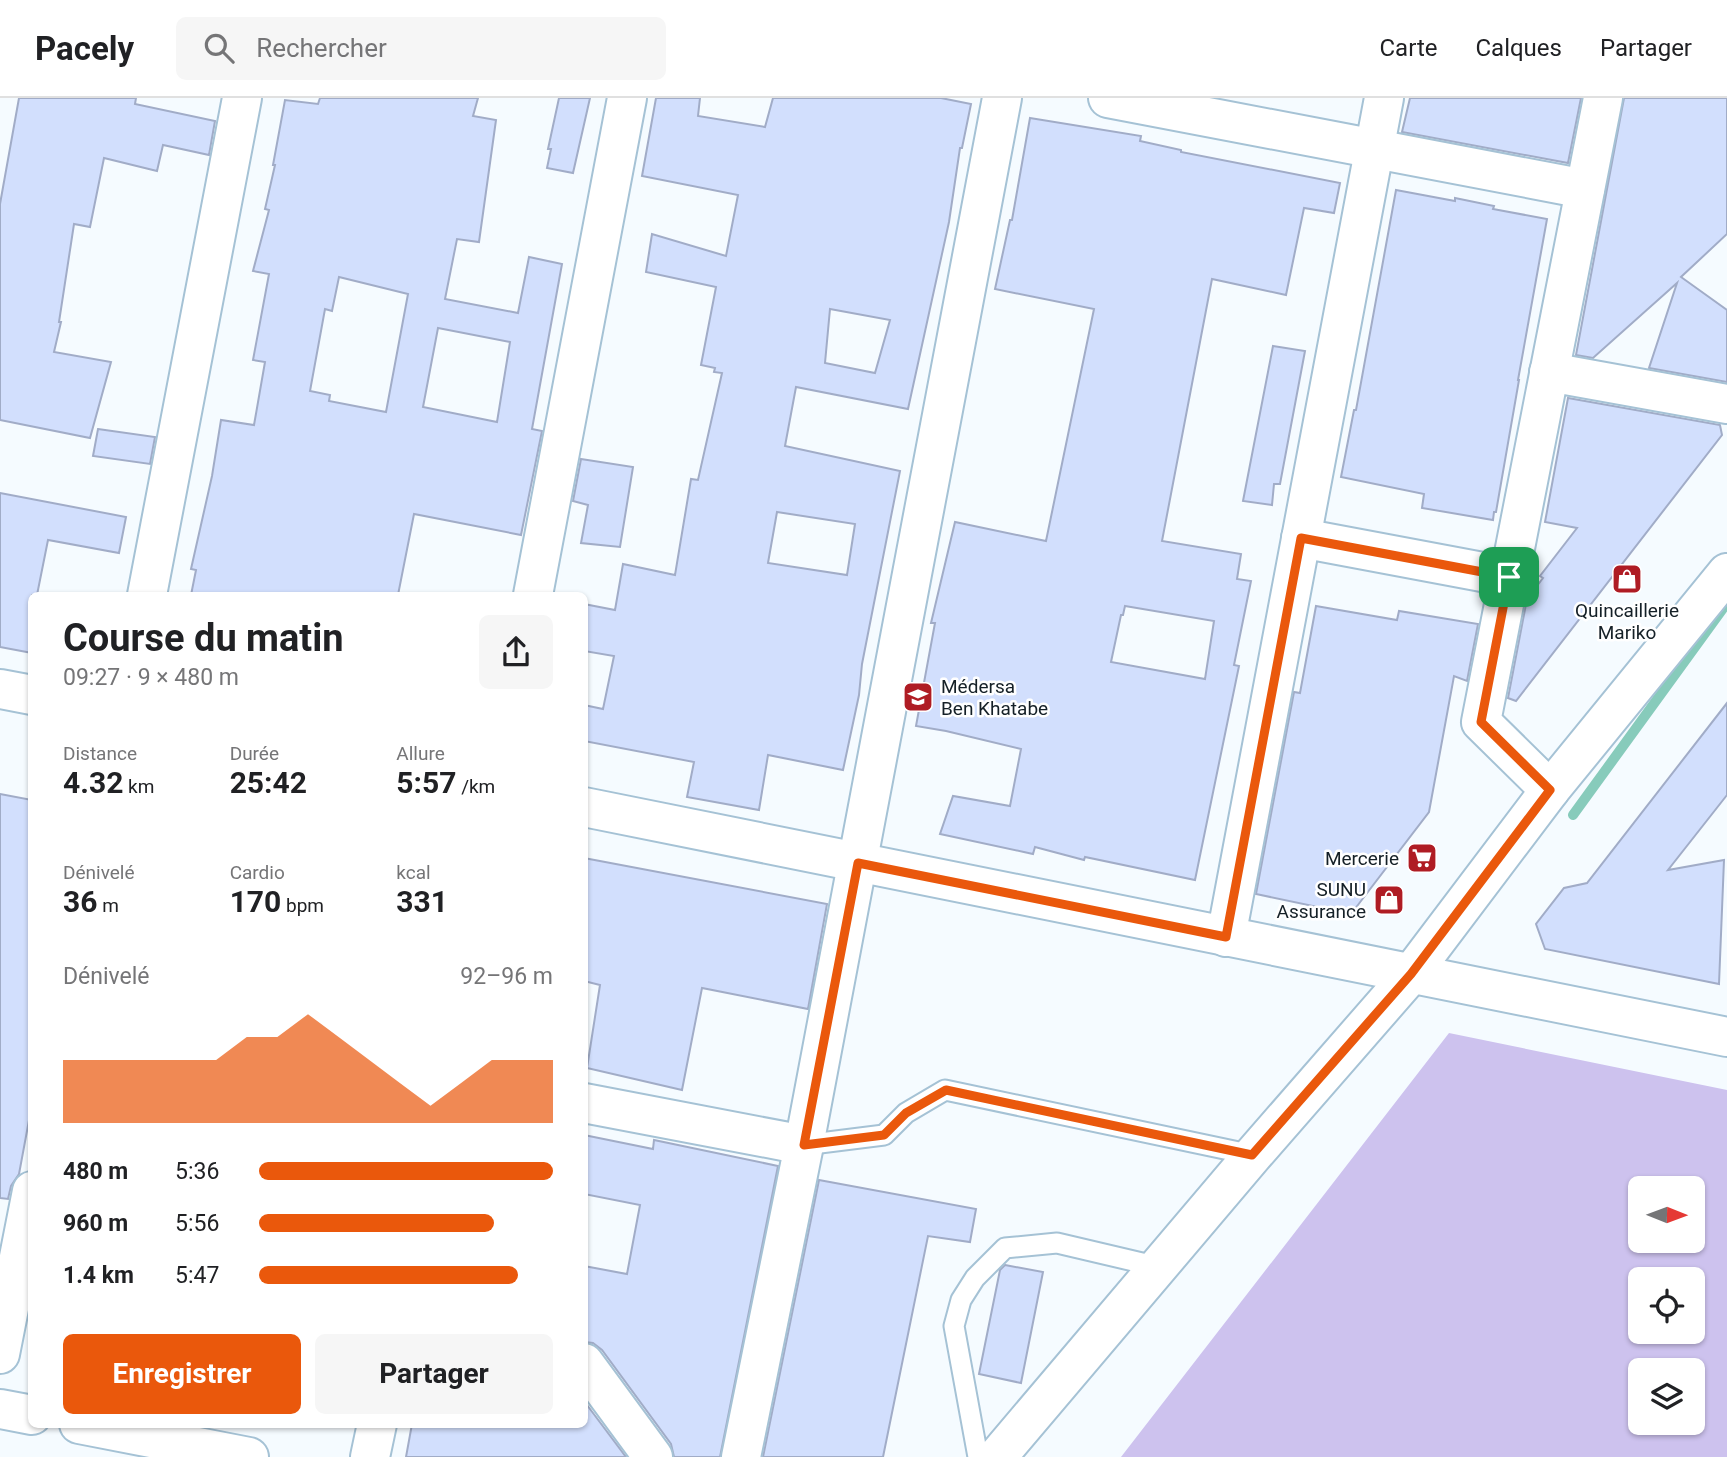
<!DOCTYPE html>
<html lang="fr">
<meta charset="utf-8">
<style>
:root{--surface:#fff;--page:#f6f6f6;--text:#202124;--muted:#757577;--line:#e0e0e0;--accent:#ea580c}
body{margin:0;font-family:Roboto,sans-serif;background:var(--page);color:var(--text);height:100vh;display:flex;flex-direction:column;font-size:26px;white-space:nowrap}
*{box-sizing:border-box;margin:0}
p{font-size:23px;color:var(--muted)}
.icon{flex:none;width:38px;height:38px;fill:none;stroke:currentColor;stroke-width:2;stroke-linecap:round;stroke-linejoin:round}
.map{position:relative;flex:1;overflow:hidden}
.sheet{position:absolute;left:28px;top:494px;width:560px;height:836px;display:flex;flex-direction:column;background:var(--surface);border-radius:10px;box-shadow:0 2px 5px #0004}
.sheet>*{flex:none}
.needle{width:46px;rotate:91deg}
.buttons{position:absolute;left:1628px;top:1078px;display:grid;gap:14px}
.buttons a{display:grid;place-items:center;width:77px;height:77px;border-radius:10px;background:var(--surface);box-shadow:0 2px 5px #0004;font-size:35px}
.pin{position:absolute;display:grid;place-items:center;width:60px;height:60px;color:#fff;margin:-30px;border-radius:14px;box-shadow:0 4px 10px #0006}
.round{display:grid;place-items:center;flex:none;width:74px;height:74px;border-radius:10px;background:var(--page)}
.head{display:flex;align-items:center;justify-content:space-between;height:119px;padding:0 35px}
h1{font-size:38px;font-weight:700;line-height:52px}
.metrics{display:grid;grid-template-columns:repeat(3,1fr);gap:10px;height:119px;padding:7px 35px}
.metrics div{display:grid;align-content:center}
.metrics b{font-size:30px;font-weight:700}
.metrics small{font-size:19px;font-weight:400}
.metrics p{font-size:19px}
.chart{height:196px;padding:14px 35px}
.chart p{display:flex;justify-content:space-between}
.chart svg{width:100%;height:126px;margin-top:7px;fill:var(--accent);opacity:.7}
.cta{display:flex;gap:14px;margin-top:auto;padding:14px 35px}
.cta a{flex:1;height:80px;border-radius:10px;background:var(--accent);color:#fff;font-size:28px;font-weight:700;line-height:80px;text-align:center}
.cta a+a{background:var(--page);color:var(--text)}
ul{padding:0 35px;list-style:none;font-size:23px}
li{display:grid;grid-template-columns:112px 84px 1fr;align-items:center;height:52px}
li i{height:18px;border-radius:9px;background:var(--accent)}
header{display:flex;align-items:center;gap:42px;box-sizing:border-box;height:98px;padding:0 35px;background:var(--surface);border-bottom:2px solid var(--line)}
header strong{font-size:33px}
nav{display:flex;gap:38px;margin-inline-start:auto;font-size:24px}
.search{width:490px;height:63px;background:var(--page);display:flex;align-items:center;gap:18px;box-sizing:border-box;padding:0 24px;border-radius:10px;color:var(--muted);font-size:26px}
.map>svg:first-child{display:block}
.green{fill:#cdc2ee;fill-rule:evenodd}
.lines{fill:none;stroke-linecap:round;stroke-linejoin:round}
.stream{stroke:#87cbbb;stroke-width:10}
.building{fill:#d2dffd;stroke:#a1acc7;stroke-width:2;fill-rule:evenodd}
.lane-casing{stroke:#a5c2d5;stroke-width:23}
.street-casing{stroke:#a5c2d5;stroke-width:42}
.secondary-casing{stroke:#a5c2d5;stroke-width:42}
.lane{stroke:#fff;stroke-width:19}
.street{stroke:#fff;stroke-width:38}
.secondary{stroke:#fff;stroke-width:38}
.route-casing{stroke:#fff;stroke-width:14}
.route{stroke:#ea580c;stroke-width:9}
.labels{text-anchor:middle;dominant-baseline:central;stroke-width:5;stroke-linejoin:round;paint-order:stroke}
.poi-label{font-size:19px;fill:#152027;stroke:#fff;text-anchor:end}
</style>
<header>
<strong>Pacely</strong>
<div class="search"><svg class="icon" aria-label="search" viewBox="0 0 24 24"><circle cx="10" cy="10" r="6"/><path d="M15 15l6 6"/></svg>Rechercher</div>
<nav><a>Carte</a><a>Calques</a><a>Partager</a></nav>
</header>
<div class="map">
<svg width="1727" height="1359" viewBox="0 0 1727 1359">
<rect width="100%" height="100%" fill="#f5fbff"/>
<!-- green -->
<path class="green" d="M1449 935 1727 992V1359H1121ZM1692 1090V1143H1640V1090ZM1640 1181H1692V1234H1640ZM1640 1272H1692V1325H1640Z"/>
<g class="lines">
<!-- stream -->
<polyline class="stream" points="1573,717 1727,505"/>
</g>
<!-- building -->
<g class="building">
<polygon points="19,0 136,0 135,6 215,23 209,57 163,47 157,73 104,60 90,129 74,126 59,224 61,224 54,254 111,264 90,340 0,322 0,106"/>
<path d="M320 0H478L473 18 496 22 479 144 457 141 445 201 518 215 529 159 562 166 532 331 542 333 521 437 414 416 398 497H191L196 472 191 471 212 378 221 322 254 327 265 264 253 262 269 176 253 173 269 112 265 111 275 67H273L285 2 318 6ZM339 179 408 196 386 314 329 303 330 297 310 293 325 211 332 213ZM438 230 510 244 497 324 423 309Z"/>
<polygon points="559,0 590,0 573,75 547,70 551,51 548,51"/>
<path d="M656 0H700L698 18 765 29 773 0H941L971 6 962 50H960L949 124 908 311 796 289 785 348 900 373 862 566 859 597 843 672 768 657 759 712 687 699 694 664 584 643V607L603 611 614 558 584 553V506L615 512 623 466 675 477 691 381 698 382 722 275 714 274 715 270 701 267 716 189 646 174 652 136 726 158 738 97 642 78ZM830 211 890 222 875 275 825 265ZM777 414 855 426 847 477 768 465Z"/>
<polygon points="1410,0 1581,0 1568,65 1402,34"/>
<polygon points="1624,0 1727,0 1727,136 1681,179 1727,212 1727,284 1649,270 1677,185 1593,260 1576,257"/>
<path d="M1030 20 1141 38 1140 43 1181 52V54L1340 85 1334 115 1304 110 1286 197 1212 181 1162 443 1241 456 1237 481 1251 483 1234 567 1239 568 1195 782 1085 759 1084 762 1035 749 1033 756 940 736 953 698 1010 708 1021 651 946 633 916 628 935 525H931L955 424 1046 443 1094 211 995 191 1010 122H1012ZM1125 508 1214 523 1205 581 1111 564 1121 517H1123Z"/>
<polygon points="1396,92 1455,103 1455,100 1494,108 1493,111 1547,121 1518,282 1519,282 1496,414 1494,414 1493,422 1422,410 1424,396 1341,379 1354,312 1356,312"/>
<polygon points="1273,248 1305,253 1280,386 1274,386 1272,407 1243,403"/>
<polygon points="1568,300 1720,327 1722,337 1516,603 1508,600 1527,501 1543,480 1540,478 1577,430 1545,424"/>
<polygon points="98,331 155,339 150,366 93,358"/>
<polygon points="581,361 633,369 620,449 581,445 588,407 573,403"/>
<polygon points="0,395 126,419 119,455 48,442 37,497 32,497 32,555 0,549"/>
<polygon points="1316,508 1397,522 1399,513 1478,526 1467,583 1454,578 1429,714 1351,816 1256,796 1294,594 1300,595"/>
<polygon points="1727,605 1727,697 1668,772 1724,762 1719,886 1545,851 1536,826 1564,790 1587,785"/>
<polygon points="0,696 32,702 32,1006 19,1076 11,1088 8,1101 0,1100"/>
<polygon points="584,760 827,806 808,911 702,890 682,992 587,970 600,887 584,883"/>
<polygon points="584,1037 653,1051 654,1042 778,1068 720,1359 674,1359 671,1346 602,1252 593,1245 584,1244 584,1168 627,1176 640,1107 584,1096"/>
<polygon points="819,1082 976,1111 970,1144 928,1138 883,1359 763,1359"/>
<polygon points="1005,1167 1043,1174 1021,1285 979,1276 1000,1172"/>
<polygon points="584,1303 626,1359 406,1359 412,1326 584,1326"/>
</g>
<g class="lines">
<!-- lane casing -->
<g class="lane-casing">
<g id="lane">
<polyline points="804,1047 884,1037 906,1015 945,992 1253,1057"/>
<polyline points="978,1359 954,1228 961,1202 975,1180 1005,1150 1057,1145 1159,1169"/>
</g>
</g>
<!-- street casing -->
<g class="street-casing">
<g id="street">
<polyline points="1108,0 1585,91"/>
<polyline points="1549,274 1727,306"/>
<polyline points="1301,440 1509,479"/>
<polyline points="147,497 242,0"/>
<polyline points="533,497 627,0"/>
<polyline points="0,591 32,597"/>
<polyline points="1550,692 1481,624 1603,0"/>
<polyline points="584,709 1727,939"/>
<polyline points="1226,839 1384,0"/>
<polyline points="584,1005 804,1047"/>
<polyline points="0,1256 32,1093"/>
<polyline points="584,1265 653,1359"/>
<polyline points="0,1311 32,1317"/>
<polyline points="79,1326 249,1359"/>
<polyline points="370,1359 377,1326"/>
<polyline points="741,1359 804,1047 1002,0"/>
</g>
</g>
<!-- secondary casing -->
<g class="secondary-casing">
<polyline id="secondary" points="997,1359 1253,1057 1411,876 1550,692 1727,475"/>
</g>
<!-- lane -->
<use href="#lane" class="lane"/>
<!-- street -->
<use href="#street" class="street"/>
<!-- secondary -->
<use href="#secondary" class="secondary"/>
</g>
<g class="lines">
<!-- route casing -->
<g class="route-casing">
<polygon id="route" points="1301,440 1509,479 1481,624 1550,692 1411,876 1252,1057 946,992 906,1015 884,1037 804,1047 858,765 1226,839"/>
</g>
<!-- route -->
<use href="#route" class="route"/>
</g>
<!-- icons -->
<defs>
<g id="shop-square" transform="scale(1.575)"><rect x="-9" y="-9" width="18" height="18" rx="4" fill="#af1c24" stroke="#fff"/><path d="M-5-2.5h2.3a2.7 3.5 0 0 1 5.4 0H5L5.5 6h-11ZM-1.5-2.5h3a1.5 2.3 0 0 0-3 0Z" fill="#fff"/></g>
<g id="school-square" transform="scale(1.575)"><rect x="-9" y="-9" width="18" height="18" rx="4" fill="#af1c24" stroke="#fff"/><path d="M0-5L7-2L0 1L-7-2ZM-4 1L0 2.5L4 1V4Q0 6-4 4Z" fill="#fff"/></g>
<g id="supermarket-square" transform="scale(1.575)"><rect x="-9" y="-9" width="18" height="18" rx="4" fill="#af1c24" stroke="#fff"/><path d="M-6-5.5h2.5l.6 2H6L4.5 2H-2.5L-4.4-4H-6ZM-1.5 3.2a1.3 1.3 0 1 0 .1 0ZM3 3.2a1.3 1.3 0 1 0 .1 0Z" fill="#fff"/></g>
</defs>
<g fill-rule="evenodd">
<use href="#shop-square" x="1627" y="481"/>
<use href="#school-square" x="918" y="599"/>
<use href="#supermarket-square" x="1422" y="760"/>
<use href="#shop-square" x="1389" y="802"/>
</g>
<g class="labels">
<!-- poi labels -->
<g class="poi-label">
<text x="1627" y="512" text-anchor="middle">Quincaillerie<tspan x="1627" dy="22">Mariko</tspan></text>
<text x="941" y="588" text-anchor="start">Médersa<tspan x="941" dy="22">Ben Khatabe</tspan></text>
<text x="1399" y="760">Mercerie</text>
<text x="1366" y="791">SUNU<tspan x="1366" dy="22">Assurance</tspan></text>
</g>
</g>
</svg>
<div class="buttons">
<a><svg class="needle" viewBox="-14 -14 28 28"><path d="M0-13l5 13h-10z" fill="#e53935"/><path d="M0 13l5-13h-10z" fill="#757577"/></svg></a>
<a><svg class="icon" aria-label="locate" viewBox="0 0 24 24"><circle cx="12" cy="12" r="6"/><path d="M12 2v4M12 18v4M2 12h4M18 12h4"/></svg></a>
<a><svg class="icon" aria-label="layers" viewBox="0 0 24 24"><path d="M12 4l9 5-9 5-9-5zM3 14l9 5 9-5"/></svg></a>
</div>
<div class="pin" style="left:1509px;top:479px;background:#1e9e55"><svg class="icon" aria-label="arrive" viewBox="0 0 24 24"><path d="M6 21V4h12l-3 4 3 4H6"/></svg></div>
<section class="sheet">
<div class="head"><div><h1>Course du matin</h1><p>09:27 · 9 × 480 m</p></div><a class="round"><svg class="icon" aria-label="share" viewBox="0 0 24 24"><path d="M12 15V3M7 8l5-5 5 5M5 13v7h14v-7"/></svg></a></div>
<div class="metrics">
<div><p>Distance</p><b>4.32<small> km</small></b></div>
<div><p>Durée</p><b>25:42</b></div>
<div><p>Allure</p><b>5:57<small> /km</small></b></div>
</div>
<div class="metrics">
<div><p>Dénivelé</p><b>36<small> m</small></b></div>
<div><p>Cardio</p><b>170<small> bpm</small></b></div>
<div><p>kcal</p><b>331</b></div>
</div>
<div class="chart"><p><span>Dénivelé</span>92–96 m</p>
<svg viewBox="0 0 160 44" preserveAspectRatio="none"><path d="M0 44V22L10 22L20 22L30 22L40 22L50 22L60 14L70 14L80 6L90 14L100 22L110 30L120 38L130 30L140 22L150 22L160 22V44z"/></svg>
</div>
<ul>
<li><b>480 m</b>5:36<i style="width:100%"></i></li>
<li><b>960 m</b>5:56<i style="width:80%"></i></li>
<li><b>1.4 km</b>5:47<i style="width:88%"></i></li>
</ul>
<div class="cta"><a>Enregistrer</a><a>Partager</a></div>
</section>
</div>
